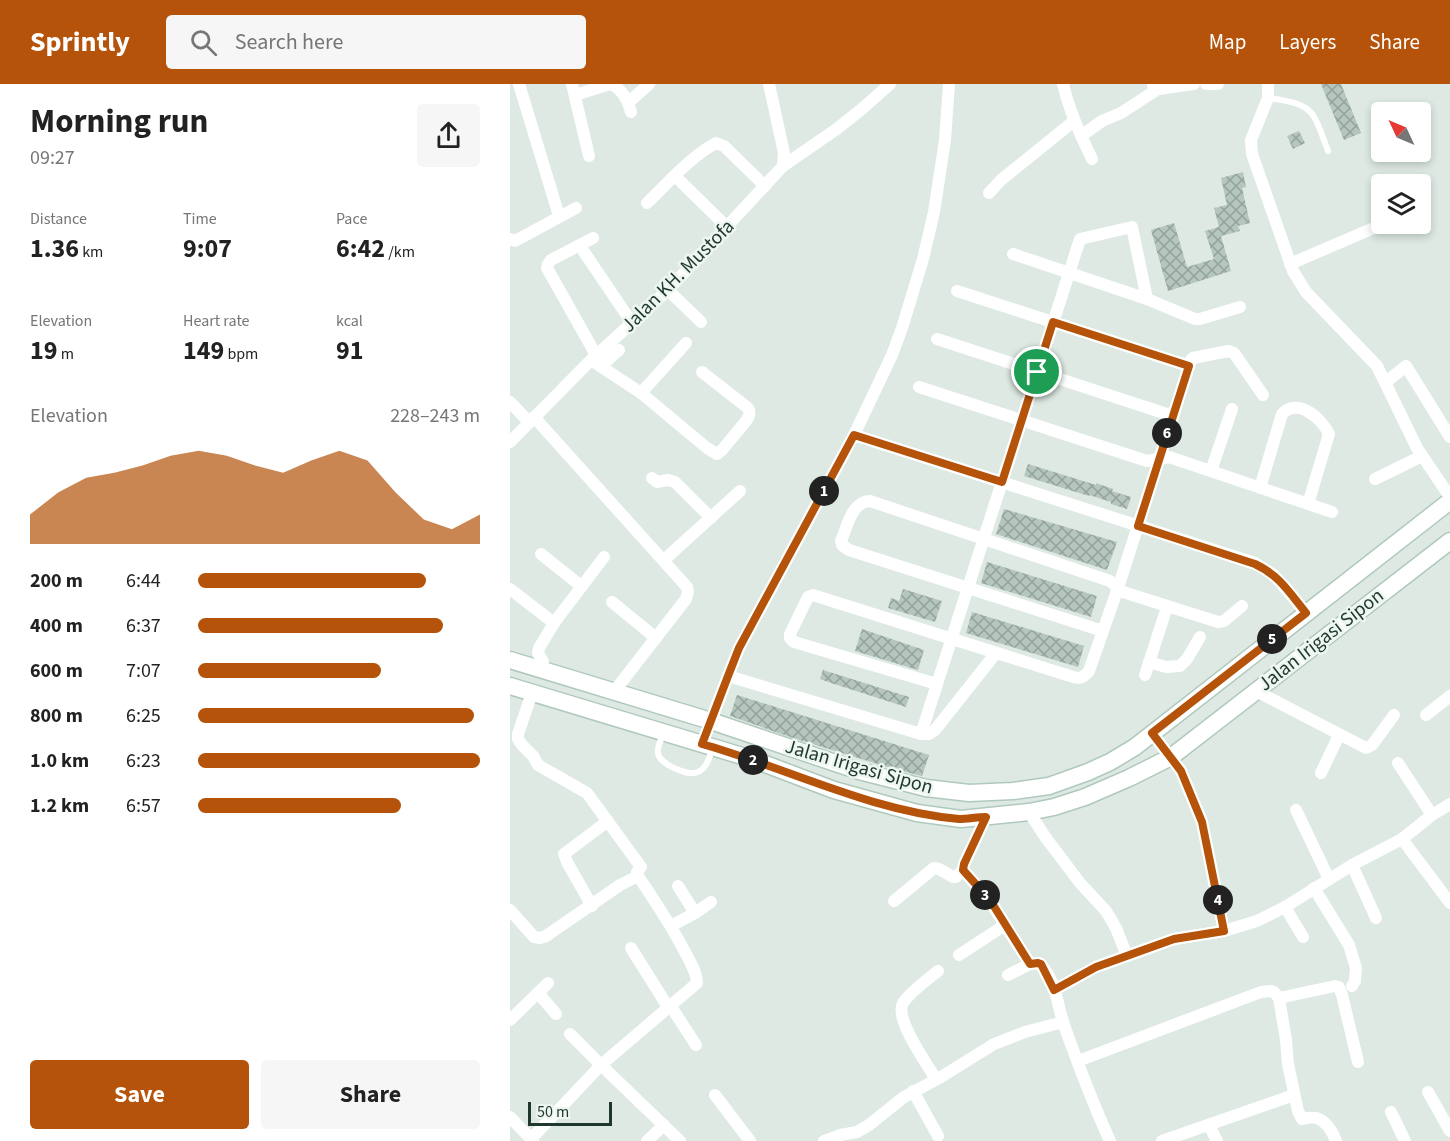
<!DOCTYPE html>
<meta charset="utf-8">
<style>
:root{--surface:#fff;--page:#f6f6f6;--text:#222;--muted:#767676;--accent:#b45309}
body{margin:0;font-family:"Source Sans 3",sans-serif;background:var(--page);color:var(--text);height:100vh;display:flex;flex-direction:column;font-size:22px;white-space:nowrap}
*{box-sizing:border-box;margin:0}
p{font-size:20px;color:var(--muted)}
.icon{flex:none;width:33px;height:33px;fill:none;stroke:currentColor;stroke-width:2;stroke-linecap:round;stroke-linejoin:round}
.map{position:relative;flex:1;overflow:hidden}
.sheet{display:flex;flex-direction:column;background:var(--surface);width:510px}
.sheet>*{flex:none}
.needle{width:39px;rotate:314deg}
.tools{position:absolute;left:861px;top:18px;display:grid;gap:12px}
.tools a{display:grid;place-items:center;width:60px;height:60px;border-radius:6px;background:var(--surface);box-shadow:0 3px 9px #0003;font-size:30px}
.scale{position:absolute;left:18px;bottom:15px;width:84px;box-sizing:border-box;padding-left:6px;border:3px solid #1f382e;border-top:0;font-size:16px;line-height:21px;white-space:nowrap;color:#1f382e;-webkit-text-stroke:4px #edf6f0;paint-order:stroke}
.pin{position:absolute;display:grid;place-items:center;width:51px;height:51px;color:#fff;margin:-26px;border:3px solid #fff;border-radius:50%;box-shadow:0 2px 6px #0007}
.km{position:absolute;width:30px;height:30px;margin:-15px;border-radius:50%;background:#222;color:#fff;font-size:16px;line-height:30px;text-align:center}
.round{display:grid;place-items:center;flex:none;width:63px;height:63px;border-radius:6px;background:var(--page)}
.head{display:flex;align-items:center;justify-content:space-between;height:102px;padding:0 30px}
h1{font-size:33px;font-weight:700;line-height:45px}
.figures{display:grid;grid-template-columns:repeat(3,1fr);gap:9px;height:102px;padding:6px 30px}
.figures div{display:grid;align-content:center}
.figures b{font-size:26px;font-weight:700}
.figures small{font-size:16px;font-weight:400}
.figures p{font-size:16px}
.chart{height:168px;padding:12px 30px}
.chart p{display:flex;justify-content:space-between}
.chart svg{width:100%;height:108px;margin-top:6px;fill:var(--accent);opacity:.7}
.button{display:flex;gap:12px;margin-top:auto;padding:12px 30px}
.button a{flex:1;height:69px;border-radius:6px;background:var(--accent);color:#fff;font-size:24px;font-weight:700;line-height:69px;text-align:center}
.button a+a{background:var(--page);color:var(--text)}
ul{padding:0 30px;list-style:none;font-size:20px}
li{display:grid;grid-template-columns:96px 72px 1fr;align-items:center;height:45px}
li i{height:15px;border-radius:8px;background:var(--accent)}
header{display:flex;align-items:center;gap:36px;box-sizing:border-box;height:84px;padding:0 30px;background:var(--accent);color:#fff}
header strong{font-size:28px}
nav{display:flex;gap:33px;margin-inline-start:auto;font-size:21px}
.search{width:420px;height:54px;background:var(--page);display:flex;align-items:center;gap:15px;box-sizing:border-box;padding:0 21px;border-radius:6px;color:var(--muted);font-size:22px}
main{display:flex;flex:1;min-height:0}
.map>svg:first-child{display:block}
.building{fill:url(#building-cross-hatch)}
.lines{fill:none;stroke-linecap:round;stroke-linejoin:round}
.secondary-casing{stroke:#b0c9bd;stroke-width:19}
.lane{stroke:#fff;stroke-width:6}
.street{stroke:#fff;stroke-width:12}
.secondary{stroke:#fff;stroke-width:16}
.route-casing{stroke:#fff;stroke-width:12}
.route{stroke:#b45309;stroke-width:8}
.labels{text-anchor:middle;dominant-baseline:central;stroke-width:5;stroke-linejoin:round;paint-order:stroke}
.street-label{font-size:20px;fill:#1f382e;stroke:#edf6f0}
</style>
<header>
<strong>Sprintly</strong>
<div class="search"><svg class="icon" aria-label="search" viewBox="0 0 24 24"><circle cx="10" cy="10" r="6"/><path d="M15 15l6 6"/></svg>Search here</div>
<nav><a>Map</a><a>Layers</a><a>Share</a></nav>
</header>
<main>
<section class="sheet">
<div class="head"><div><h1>Morning run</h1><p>09:27</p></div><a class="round"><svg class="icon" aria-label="share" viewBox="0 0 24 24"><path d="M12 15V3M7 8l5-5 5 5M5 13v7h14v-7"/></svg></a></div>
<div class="figures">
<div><p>Distance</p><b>1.36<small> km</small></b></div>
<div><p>Time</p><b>9:07</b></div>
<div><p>Pace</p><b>6:42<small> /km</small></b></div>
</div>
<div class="figures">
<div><p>Elevation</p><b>19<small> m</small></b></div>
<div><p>Heart rate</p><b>149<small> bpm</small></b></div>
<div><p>kcal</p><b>91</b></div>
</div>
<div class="chart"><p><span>Elevation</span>228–243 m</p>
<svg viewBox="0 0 160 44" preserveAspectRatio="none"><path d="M0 44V32L10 23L20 17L30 15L40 12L50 8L60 6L70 8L80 12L90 15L100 10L110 6L120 10L130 23L140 34L150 38L160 32V44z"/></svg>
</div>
<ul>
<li><b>200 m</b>6:44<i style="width:81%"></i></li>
<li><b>400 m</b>6:37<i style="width:87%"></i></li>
<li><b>600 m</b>7:07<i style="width:65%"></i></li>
<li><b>800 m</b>6:25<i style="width:98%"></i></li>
<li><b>1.0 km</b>6:23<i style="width:100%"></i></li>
<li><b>1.2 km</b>6:57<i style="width:72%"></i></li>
</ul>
<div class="button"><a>Save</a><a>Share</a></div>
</section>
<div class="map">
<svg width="940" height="1057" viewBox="0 0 940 1057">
<defs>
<pattern id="building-cross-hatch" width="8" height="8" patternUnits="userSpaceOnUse" patternTransform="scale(1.5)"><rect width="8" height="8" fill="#b5c6be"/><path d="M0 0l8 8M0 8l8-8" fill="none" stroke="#93a29b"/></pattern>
</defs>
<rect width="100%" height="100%" fill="#dde9e2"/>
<!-- building -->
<g class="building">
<polygon points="811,0 831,0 851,49 834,56"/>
<polygon points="789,47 795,59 783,65 777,52"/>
<polygon points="733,88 736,103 732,104 740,139 728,142 730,147 711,152 721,187 658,207 641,146 664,139 677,183 704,175 695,147 709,143 704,124 717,121 711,94"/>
<polygon points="518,380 586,401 586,399 603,405 602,407 621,413 617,425 601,420 601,418 579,411 579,412 514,392"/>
<polygon points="494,425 607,458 597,486 486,450"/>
<polygon points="477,478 587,512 581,533 471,499"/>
<polygon points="393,505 432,517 425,538 378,524 381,514 389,517"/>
<polygon points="462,528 574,562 568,583 456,549"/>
<polygon points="352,545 414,566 408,586 345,567"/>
<polygon points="313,586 399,613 396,623 318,598 310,595"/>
<polygon points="227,611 419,671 412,692 384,685 283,654 220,632"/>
</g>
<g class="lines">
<!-- secondary casing -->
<g class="secondary-casing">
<g id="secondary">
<polyline points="0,576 201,637 349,687 416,704 459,709 503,707 539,702 578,688 600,678 625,663 940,417"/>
<polyline points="0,602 242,675 324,706 407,729 451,735 519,728 544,723 575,713 619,694 661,673 940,457"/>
</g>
</g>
<!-- lane -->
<g class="lane">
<path d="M758 14C772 16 794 18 803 31 809 40 814 57 818 67"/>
<path d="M154 650C151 655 147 663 148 669 149 680 179 693 188 688 198 683 199 673 203 663"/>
</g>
<!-- street -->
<g class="street">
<polyline points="9,0 49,132"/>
<polyline points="62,0 79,72"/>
<path d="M553 0C559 26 570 50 582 75"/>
<polyline points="696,0 708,0"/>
<polyline points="758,0 758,14 741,56 742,70 783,187 796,208 867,282 907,364 940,413"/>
<polyline points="643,1 648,5 684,0"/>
<path d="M65 11 100 0C112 4 118 17 121 28"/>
<polyline points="118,19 139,0"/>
<polyline points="571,52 592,37 611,29 648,5"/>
<polyline points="273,82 328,44 353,24 380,0"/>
<polyline points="165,92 217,143"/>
<polyline points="479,109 491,96 564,37"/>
<path d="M137 119C158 99 180 73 206 59L214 62 255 102"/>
<polyline points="83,154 41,176 38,180 37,184 86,271"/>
<polyline points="0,155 5,157 66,124"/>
<polyline points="70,162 122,239"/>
<polyline points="503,170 637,215 685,235 690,235 730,223"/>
<polyline points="780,180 873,140"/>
<polyline points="158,206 191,238"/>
<polyline points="447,207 679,282"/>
<polyline points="427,255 663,332"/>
<path d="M81 276 131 309 197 364 207 370 212 366 236 337C239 333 241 329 238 324L192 288"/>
<polyline points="91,282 109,266"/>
<polyline points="876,298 896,282 940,353"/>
<polyline points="409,303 637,377 659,373 822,428"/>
<polyline points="131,309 176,259"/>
<polyline points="0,318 19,338"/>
<polyline points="24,333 177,503 178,508 176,515 103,609"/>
<polyline points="344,351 745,479 764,491 796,529"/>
<polyline points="0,358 81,276 158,206 273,82 274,69 259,0"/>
<polyline points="701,387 722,325"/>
<polyline points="142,394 147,398 158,396 165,398 201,434"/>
<polyline points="865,395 912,372"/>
<path d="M750 404 772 330C788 313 812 335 819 350L798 420"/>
<polyline points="31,470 71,502"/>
<polyline points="154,476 230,407"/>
<polyline points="0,505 44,539"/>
<polyline points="102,518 146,554"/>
<path d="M593 547 339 466 332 461 331 457C337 443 342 417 360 417L600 497 613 508 708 538 714 537 732 522"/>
<polyline points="639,578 656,583 670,582 677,575 690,553"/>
<polyline points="31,587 33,578 28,569 29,564 44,539 94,473"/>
<polyline points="635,591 657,523"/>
<polyline points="218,592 411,650 419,650 425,646 486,569"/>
<path d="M427 600 284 558 280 554V550L298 513 303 511 306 512 560 592C569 595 572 595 579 587L608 504 681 276 683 274 718 267 724 269 753 311"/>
<polyline points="746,607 856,664 862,661 884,631"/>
<polyline points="916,631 940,612"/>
<polyline points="642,649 671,687 692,738 714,847"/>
<polyline points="411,650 570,155 622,143 637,215"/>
<polyline points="192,660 218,592 229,564 344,351 382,271 392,244 413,175 424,128 435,56 439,0"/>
<polyline points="888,679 922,731"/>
<polyline points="811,689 829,651"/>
<polyline points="786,726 819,795"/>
<polyline points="519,728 536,754 570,799 596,827 606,844 617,872"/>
<polyline points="476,733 454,780 453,786 479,816 520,880"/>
<polyline points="892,755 940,819"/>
<polyline points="842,781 866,834"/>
<polyline points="168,802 185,829"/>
<polyline points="804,804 839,861 846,884 845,897 842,902"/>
<polyline points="384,817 424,784 429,785 443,793 446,793 453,786"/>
<polyline points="82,822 57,778 54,770 98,737"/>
<polyline points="775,823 793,853"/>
<polyline points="0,826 24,853 30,854 36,852 110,801 128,792 127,788 131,783 77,709 28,681 23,672 12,661 8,655 8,650 22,609"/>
<polyline points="161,842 185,829 201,818"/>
<polyline points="121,864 158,923"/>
<polyline points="449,871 495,841"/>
<path d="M498 891 520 880 528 879C546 893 547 921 554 941 568 980 583 1020 600 1057"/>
<polyline points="544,906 586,883 664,855 714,847 747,837 775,823 842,781 892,755 922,731 940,720"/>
<polyline points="29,910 46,930"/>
<polyline points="769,914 825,902 829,903 832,911 848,978"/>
<polyline points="160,921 186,961"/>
<polyline points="0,936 38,899"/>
<polyline points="60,950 91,981 170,1057"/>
<path d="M568 977 751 908 761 907 764 908 769 914 776 956 778 980 788 1027 792 1035C797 1034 803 1033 807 1034 817 1038 823 1049 826 1057"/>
<path d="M426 995C417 980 384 935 393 919 399 909 418 895 428 887"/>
<polyline points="403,1007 428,1052"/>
<polyline points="918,1008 940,1047"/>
<polyline points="205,1011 240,1057"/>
<polyline points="881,1028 895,1057"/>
<polyline points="0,1033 23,1057"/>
<polyline points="699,1041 707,1057"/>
<path d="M21 1055 91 981 187 899C187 888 180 878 175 868 161 841 145 817 128 792"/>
<polyline points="137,1057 154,1041"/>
<polyline points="314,1057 330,1051 347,1048 359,1041 394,1013 431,993 484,960 515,948 553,938"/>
<polyline points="652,1057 784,1011"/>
</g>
<!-- secondary -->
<use href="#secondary" class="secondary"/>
</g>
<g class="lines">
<!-- route casing -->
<g class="route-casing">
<path id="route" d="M543 238 679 282 628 442 745 480C769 491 779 508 796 529L642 649 671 687 692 738 714 847 664 855 586 883 544 906 531 880 528 879 520 880 480 816 453 786 454 780 476 733C467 733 458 735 449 735 360 727 277 684 192 660L218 592 229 564 344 351 492 398Z"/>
</g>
<!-- route -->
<use href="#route" class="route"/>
</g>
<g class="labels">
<!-- street labels -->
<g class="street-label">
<text transform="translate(168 192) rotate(-45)">Jalan KH. Mustofa</text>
<text transform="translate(811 556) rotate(-38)">Jalan Irigasi Sipon</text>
<text transform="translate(349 683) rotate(16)">Jalan Irigasi Sipon</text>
</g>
</g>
</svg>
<div class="tools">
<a><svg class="needle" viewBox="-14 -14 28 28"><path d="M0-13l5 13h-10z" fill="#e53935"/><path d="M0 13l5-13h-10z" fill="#767676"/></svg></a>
<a><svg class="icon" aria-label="layers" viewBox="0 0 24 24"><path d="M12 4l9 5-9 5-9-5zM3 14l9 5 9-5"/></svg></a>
</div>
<div class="scale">50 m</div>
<div class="pin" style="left:527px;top:288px;background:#1e9e55"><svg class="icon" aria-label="arrive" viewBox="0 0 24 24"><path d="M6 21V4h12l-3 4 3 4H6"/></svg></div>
<b class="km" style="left:314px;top:407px">1</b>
<b class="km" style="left:243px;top:676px">2</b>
<b class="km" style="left:475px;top:811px">3</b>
<b class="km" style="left:708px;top:816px">4</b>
<b class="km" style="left:762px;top:555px">5</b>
<b class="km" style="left:657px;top:349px">6</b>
</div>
</main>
